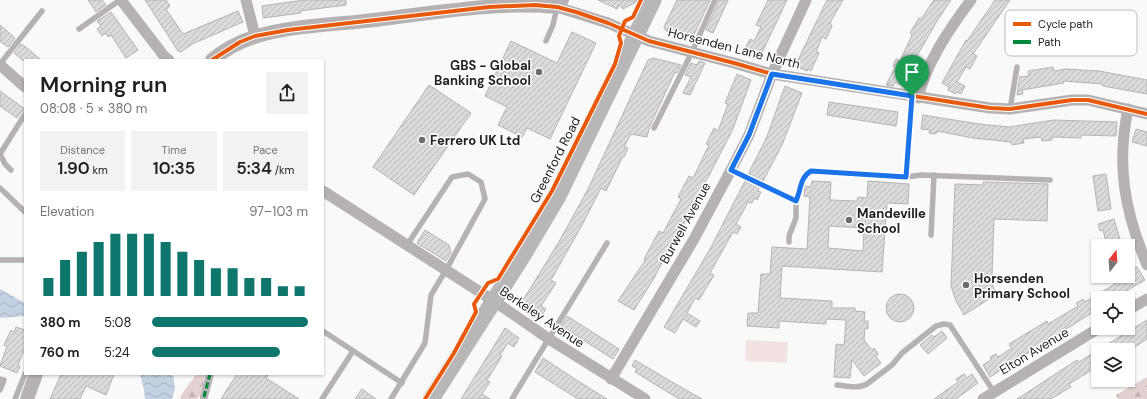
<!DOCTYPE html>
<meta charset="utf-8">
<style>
:root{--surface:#fff;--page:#f2f2f2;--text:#202124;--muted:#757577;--accent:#0f766e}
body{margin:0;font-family:"DM Sans",sans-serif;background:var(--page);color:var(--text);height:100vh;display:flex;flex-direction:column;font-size:15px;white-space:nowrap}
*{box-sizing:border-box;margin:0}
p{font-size:13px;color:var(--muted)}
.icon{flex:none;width:22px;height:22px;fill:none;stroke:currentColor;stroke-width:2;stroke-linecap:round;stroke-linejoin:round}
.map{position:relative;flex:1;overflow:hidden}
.side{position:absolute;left:24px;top:59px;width:300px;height:316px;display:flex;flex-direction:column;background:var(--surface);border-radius:0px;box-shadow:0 1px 3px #0004}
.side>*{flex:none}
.needle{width:26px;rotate:17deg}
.tools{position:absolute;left:1091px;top:239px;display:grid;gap:8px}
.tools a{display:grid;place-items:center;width:44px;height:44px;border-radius:0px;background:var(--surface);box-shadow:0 1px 3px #0004;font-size:20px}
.pin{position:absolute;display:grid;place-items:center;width:34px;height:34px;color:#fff;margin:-41px -17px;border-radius:50% 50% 50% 0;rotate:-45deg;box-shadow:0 0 4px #0007}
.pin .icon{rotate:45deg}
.round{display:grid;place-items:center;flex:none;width:42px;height:42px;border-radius:0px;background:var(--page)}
.summary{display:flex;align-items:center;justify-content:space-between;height:68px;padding:0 16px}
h1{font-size:22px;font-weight:600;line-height:30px}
.metrics{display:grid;grid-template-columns:repeat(3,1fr);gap:6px;height:68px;padding:4px 16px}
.metrics div{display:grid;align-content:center;border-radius:0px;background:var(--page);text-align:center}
.metrics b{font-size:17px;font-weight:600}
.metrics small{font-size:11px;font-weight:400}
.metrics p{font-size:11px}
.chart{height:112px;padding:8px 16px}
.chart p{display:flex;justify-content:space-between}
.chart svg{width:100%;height:72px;margin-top:4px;stroke:var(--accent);stroke-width:6}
ul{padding:0 16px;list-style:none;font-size:13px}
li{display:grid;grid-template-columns:64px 48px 1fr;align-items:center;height:30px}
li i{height:10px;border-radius:5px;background:var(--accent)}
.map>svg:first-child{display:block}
.forest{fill:url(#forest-firs)}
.pitch{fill:#f3e2e2}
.water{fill:url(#water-waves)}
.building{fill:url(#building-hatch);stroke:#b5b4b5;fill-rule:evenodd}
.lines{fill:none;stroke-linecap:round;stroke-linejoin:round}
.service{stroke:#b6b2b4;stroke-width:5.5}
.pedestrian{stroke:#b6b2b4;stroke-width:8}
.minor{stroke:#b6b2b4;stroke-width:11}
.tertiary{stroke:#b6b2b4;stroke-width:14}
.primary{stroke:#b9b6b7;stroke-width:17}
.quiet{stroke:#00873e;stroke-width:3;stroke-dasharray:6 3;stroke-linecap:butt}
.cycleway-casing{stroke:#fff;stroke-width:6}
.cycleway{stroke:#e8590c;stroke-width:4}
.route-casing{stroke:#fff;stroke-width:8}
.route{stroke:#1a73e8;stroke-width:5}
.poi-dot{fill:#6e6d6e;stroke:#fff;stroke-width:1.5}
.labels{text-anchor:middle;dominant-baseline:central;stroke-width:3;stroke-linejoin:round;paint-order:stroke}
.street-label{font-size:13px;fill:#222122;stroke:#fff}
.poi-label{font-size:13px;font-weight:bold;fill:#222122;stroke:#fff;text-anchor:start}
.key{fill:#fff;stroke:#bdbcbd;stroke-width:1}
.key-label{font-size:11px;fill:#222122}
</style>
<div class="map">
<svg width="1147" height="399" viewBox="0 0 1147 399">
<defs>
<pattern id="forest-firs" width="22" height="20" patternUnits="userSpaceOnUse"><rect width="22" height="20" fill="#e3d0d0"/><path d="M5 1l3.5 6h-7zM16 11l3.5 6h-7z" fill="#c2b2b2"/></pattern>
<pattern id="water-waves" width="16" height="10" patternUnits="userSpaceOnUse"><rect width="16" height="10" fill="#c4d1e2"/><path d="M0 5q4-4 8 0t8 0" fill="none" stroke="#a8b3c2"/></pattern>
<pattern id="building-hatch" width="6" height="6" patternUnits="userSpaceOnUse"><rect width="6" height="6" fill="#dadadb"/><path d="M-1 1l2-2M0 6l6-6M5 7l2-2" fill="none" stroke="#bbbbbc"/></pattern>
</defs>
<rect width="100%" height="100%" fill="#faf9fa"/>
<!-- forest -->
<g class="forest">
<path d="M196 374H205L201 394 197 399H180C182 391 192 382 196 374Z"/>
<polygon points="1147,377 1147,399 1118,399 1116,395"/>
</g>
<!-- pitch -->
<polygon class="pitch" points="746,340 788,342 787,363 745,361"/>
<!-- water -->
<g class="water">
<polygon points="0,289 25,303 25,316 0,318"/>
<polygon points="140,374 173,374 175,389 172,399 145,399 144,390"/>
</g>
<!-- building -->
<g class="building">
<polygon points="88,0 102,0 106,5 96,12"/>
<polygon points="145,0 166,0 170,6 166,9 183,34 238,11 243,22 192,44 181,52 178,51"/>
<polygon points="304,0 346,0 346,5 300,11 301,13 263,18 262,6"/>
<polygon points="598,0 640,0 623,9 619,5 617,9"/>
<polygon points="677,0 710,0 693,37 666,31 664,27"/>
<polygon points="719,0 728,0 713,33 706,30"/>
<polygon points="768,0 787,0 759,59 743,52 750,39 754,41 761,27 756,25"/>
<polygon points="827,0 843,0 830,23 832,26 826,39 822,37 816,52 819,53 811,71 808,69 807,71 795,66"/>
<polygon points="934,0 951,0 937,21 918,54 903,86 895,82 893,86 886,85 895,67 893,66 896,59 900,61 912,35 910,33 919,18 921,19"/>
<polygon points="995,0 1010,0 973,54 977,56 970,69 966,67 957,82 965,86 961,94 957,92 956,94 948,90 949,87 942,83 966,40 967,41"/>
<polygon points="111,12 138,50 126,58 111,35 108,37 106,33 102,36 97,29 101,26 97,21"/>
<polygon points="0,25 15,38 8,47 0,41"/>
<polygon points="572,32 596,43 550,139 527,128 522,137 498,125 507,107 485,96 511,41 557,63"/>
<polygon points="21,44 27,48 41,60 22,60 14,53"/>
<polygon points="653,58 681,65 677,73 675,72 650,126 647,137 631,134 624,147 628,148 624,157 623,156 606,191 601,188 581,227 551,280 556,283 541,306 546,309 539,320 527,312 528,310 520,305 560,240 588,189 648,60"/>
<polygon points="699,61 705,63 690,95 683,93 691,77 685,75 691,63 697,65"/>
<polygon points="1053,67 1054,71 1065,69 1099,71 1147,80 1147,94 1103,86 1103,84 1063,81 1064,83 1022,90 1023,94 1017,95 1020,76 1020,77 1029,76 1028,71"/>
<polygon points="737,74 751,80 732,131 681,229 680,228 653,280 634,310 618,301 646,259 644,259 659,231 663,233 681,199 678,197 681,191 689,176 693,178 709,145 706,144 714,128 718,131 728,104 725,103"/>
<polygon points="429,85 471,113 414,195 373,167"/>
<polygon points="785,86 802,93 782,145 763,181 749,174 749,172 766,139"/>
<polygon points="0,91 25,109 21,112 17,118 0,106"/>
<polygon points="829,102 898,112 896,126 827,115"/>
<polygon points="923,115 979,124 1009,127 1054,120 1117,122 1116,136 1081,135 1081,138 1052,137 1052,140 1042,141 1041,137 1023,139 1024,143 1012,145 1011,142 973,138 937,131 936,134 929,133 930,130 921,129"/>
<polygon points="1136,129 1147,132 1147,146 1132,142"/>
<polygon points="1106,174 1111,209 1098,211 1093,176"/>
<polygon points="745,181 759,188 758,191 761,192 757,200 754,198 752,203 748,202 736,224 741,227 737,234 733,232 710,273 714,275 699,300 695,298 687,313 700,321 696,327 683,319 675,333 664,327 710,249"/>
<path d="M812 181 831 182 830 200 857 201 858 197 867 198 868 181 909 184 908 204 887 203 882 272 782 266 780 298 832 301V308H855V311L865 312 864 321H868V329L865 328 864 340 872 350 874 348 878 354 876 356 881 363 864 376 852 360 850 378 834 377 836 344 844 345 846 320 826 319V324L779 321V328L747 326 748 313H758L761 274H770L772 247 807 249 810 197 804 196 805 186 811 187ZM829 226 864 228 863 251 828 248Z"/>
<polygon points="983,182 1048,184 1047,221 994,219 992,275 992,284 997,294 964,315 956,301 951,286 955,184 983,185"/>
<polygon points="1114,219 1122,246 1107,246 1103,230 1100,231 1098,224"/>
<polygon points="425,230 449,245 451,252 446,261 417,243"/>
<polygon points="1137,267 1145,280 1114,298 1098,298 1098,309 990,377 983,365 991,360 990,357 996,354 998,357 1012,348 1009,344 1047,321 1048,324 1078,306 1076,303 1083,299 1085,302 1098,294 1120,281 1117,276 1128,276 1128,272"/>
<circle cx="900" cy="308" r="14"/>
<polygon points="567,316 619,349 613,359 561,326"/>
<polygon points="1147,320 1147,339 1130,350 1098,350"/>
<polygon points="16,327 25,330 25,348 18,365 20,366 17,373 0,366 7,346 4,345 11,330 14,332"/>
<polygon points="505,328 519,338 514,347 508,343 500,355 502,356 487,380 490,382 482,394 490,399 461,399"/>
<polygon points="942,331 947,338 928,354 920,345 932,335 934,337"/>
<polygon points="1098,350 1098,366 1069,384 1071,387 1051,399 1017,399 1077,360 1079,362"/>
<polygon points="543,358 578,381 607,399 578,399 535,372"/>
<polygon points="635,360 672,382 702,399 679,399 635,372 637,369 632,366"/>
<polygon points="61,374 114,374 106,395 86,386 80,399 50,399"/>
<polygon points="237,374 269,374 266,378 299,399 221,399"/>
<polygon points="964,374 967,378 972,374 978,383 956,399 934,399 958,382 956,379"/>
<polygon points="362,389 376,399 355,399"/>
</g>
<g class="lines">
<!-- service -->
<g class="service">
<polyline points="79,29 120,0"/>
<polyline points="546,41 553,25 557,7"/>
<polyline points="0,64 42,11"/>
<polyline points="1010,109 1017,67"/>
<polyline points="654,128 692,52 715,0"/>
<polyline points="11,170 5,164 0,154 25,114"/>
<polyline points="731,170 796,201"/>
<polyline points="906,177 912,97"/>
<polyline points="0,188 25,212"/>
<polyline points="931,235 934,175"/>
<polyline points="789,242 789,236 796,218 796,201 802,179 806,173 811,171 906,177 921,175 1050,180"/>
<polyline points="0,260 25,260"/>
<polyline points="323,331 402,383"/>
<polyline points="0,379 4,380 0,390"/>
<path d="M837 385C847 386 858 389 867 384L892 365 902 353 936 326 944 324 950 325 994 392"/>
<polyline points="15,399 25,374"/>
<polyline points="322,399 353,351"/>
<polyline points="391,399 425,343 431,295 446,270 485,199 481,182 468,174 452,177 407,245"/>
<polyline points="512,399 607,243"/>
</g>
<!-- pedestrian -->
<polyline class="pedestrian" points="204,397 210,374"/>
<!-- minor -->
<g class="minor">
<polyline points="121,0 164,56 169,60"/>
<polyline points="246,0 255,36"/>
<polyline points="557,7 608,23 649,41 734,63 772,74 990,108 1010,109 1072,100 1088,100 1147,114"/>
<polyline points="0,65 25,87"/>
<path d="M918 98C926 63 950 28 971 0"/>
<path d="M1128 109C1116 166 1125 212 1147 265"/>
<polyline points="323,191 494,301 549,339 645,399"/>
<polyline points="1128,310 1147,299"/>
<polyline points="611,379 694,239 731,170 749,135 772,74 806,0"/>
<polyline points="983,399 1099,328"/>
</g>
<!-- tertiary -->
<g class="tertiary">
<path d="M212 60C224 50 239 42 254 37 288 26 329 25 365 21 427 14 495 1 557 7L562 0"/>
<polyline points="27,399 36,374"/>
</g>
<!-- primary -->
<polyline class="primary" points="431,399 520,260 557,198 653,0"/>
<!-- quiet -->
<polyline class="quiet" points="204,397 210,374"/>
<!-- cycleway casing -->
<g class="cycleway-casing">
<g id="cycleway">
<polyline points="212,60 240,42 255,36 288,30 489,7 535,5 557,7 576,12 608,23 649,41 734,63 772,74 990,108 1010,109 1072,100 1088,100 1147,114"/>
<polyline points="425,399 454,353 476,312 474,304 488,283 498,279 552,191 615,64 621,43 619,36 625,21 633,17 641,0"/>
</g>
</g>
<!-- cycleway -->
<use href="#cycleway" class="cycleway"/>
</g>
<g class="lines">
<!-- route casing -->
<g class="route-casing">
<path id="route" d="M772 74 912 96 906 177 811 171C800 177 801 190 796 201L731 170 749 135Z"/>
</g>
<!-- route -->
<use href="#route" class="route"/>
</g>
<!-- markers -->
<g class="poi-dot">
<circle cx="539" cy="72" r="4"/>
<circle cx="422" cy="140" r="4"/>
<circle cx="849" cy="220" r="4"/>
<circle cx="966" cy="285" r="4"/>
</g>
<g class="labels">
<!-- street labels -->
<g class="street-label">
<text transform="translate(734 48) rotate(14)">Horsenden Lane North</text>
<text transform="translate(555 160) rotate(-63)">Greenford Road</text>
<text transform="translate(685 223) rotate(-61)">Burwell Avenue</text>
<text transform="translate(542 317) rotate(34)">Berkeley Avenue</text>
<text transform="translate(1034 351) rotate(-31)">Elton Avenue</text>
</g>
<!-- poi labels -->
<g class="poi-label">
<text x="531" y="65" text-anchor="end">GBS - Global<tspan x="531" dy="15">Banking School</tspan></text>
<text x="430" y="140">Ferrero UK Ltd</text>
<text x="857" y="213">Mandeville<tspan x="857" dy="15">School</tspan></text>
<text x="974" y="278">Horsenden<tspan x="974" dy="15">Primary School</tspan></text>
</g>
</g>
<!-- legend -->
<rect x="1005" y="10" width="132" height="46" rx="6" class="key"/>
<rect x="1013" y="22" width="18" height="4" fill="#e8590c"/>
<rect x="1013" y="40" width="18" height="4" fill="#00873e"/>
<g class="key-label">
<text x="1038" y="28">Cycle path</text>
<text x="1038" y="46">Path</text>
</g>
</svg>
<div class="tools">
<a><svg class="needle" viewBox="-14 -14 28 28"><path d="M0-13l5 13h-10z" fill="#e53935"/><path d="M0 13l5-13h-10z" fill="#757577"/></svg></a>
<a><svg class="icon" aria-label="locate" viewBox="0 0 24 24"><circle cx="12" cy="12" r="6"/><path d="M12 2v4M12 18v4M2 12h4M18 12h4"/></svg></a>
<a><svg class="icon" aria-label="layers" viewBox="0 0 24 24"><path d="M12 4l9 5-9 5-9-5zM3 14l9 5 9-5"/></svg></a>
</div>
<div class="pin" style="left:912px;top:96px;background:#1e9e55"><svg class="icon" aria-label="arrive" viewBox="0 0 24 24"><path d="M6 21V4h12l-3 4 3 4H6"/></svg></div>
<section class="side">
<div class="summary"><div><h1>Morning run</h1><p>08:08 · 5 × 380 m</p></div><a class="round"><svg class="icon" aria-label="share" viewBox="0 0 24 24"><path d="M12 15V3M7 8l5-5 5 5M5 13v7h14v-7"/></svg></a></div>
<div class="metrics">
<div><p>Distance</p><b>1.90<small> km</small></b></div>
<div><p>Time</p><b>10:35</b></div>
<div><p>Pace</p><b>5:34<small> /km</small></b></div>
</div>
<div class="chart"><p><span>Elevation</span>97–103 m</p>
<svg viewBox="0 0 160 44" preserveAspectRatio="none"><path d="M5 44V33M15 44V22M25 44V17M35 44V11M45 44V6M55 44V6M65 44V6M75 44V11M85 44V17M95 44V22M105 44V27M115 44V27M125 44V33M135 44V33M145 44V38M155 44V38"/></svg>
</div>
<ul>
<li><b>380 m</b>5:08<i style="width:100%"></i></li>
<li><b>760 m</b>5:24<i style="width:82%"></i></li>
</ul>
</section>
</div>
